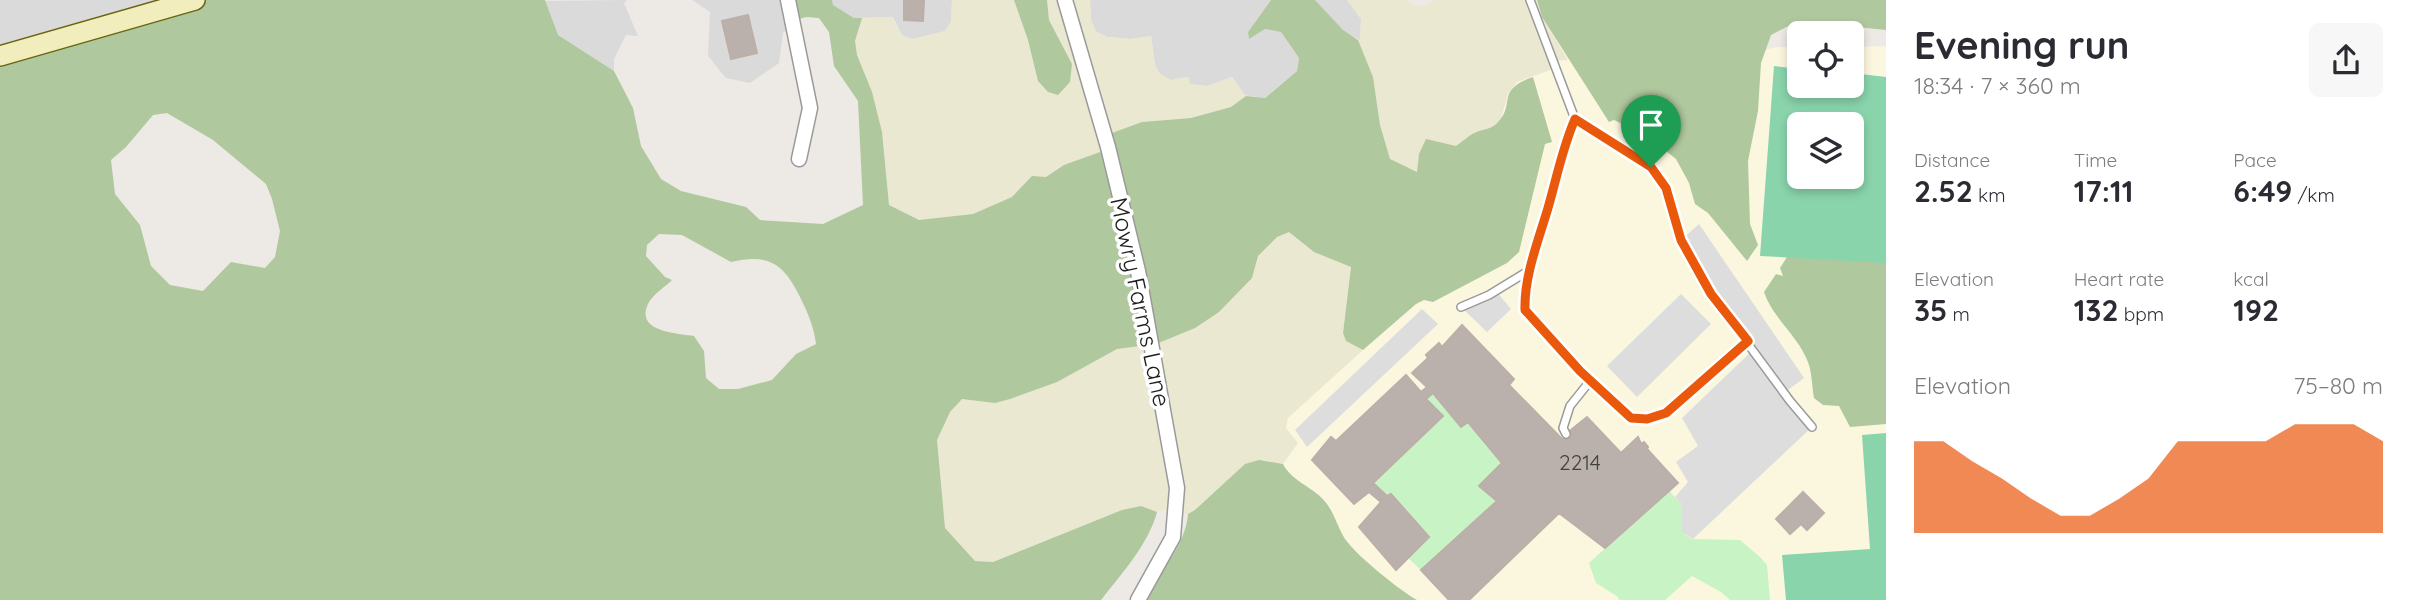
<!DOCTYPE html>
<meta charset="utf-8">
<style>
:root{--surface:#fff;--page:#f7f7f7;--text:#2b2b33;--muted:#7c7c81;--accent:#ea580c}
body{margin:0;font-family:Quicksand,sans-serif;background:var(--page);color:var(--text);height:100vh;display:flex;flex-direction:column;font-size:26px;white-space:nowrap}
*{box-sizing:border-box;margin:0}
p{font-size:23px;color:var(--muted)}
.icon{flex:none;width:38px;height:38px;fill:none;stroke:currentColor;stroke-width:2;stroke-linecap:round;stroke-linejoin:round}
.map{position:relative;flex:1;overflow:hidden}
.panel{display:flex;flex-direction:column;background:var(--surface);width:525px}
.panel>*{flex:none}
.fabs{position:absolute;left:1787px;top:21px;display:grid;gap:14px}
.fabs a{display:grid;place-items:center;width:77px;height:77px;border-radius:10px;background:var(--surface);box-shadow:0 4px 10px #0003;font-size:35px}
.pin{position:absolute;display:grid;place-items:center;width:60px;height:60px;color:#fff;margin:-72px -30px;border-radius:50% 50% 50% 0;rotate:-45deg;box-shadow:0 0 7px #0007}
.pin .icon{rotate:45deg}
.round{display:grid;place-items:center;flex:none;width:74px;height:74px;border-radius:10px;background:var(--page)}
.overview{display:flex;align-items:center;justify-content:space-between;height:119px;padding:0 28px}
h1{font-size:38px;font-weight:700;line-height:52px}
.figures{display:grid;grid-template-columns:repeat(3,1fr);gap:10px;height:119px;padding:7px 28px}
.figures div{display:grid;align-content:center}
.figures b{font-size:30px;font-weight:700}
.figures small{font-size:19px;font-weight:400}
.figures p{font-size:19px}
.chart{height:196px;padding:14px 28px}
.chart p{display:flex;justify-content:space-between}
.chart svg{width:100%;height:126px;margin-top:7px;fill:var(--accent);opacity:.7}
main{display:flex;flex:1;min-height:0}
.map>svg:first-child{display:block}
.residential{fill:#dbdada}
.education{fill:#fbf7df;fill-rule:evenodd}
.farmland{fill:#eae8d1}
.forest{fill:#b0c89d;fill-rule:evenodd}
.park{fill:#c8f3c5}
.pitch{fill:#8ad4ac;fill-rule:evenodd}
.parking{fill:#ddd}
.building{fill:#bab1ad;stroke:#bdaea8;stroke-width:2}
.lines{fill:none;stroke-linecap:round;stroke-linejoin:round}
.lane-casing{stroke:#9a9a9a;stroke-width:10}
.street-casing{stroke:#9a9a9a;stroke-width:17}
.secondary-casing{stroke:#686510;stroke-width:22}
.lane{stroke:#fff;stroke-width:7}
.street{stroke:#fff;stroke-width:14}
.secondary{stroke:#f2edbd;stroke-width:19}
.route-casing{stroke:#fff;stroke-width:14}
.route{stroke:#ea580c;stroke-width:9}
.labels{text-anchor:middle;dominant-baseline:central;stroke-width:7;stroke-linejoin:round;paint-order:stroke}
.number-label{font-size:21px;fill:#444241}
.street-label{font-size:24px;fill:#1d1d1d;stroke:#fff}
</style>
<main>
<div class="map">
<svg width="1886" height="600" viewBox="0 0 1886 600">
<rect width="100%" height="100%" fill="#ede9e4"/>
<!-- residential -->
<g class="residential">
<polygon points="0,0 196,0 0,56"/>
<polygon points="627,0 624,3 638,36 626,35 614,59 614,71 558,35 545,1"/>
<polygon points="692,0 791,0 798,19 783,33 779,63 750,83 726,78 708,56 710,12"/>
<polygon points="832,0 952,0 951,22 945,31 912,39 902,35 893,17 854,18 832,5"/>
<polygon points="1090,0 1271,0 1248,32 1249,39 1265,29 1281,32 1299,58 1297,71 1264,98 1244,95 1232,77 1208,86 1190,84 1188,77 1171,80 1159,73 1155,65 1151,36 1131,39 1107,37 1095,31 1091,20"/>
<polygon points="1315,0 1347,0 1361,19 1360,40 1343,31"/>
</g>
<!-- education -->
<path class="education" d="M1476 0H1583L1610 81 1778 47H1799V86H1852V47L1886 46V600H1387L1264 450ZM1799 124H1852V177H1799Z"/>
<!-- farmland -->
<g class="farmland">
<polygon points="952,0 1014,0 1028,40 1038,81 1072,64 1049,20 1047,0 1090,0 1091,20 1096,31 1107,37 1131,39 1151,36 1155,65 1159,73 1171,80 1188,77 1190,84 1208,86 1232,77 1246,96 1231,107 1191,118 1142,122 1100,152 1064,165 1046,177 1032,177 1012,197 973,214 919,220 889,205 882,132 872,92 857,55 855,41 862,18 893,17 895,25 902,35 912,39 945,31 951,22"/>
<polygon points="1347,0 1408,0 1411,4 1424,6 1435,0 1537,0 1542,17 1568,60 1555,61 1556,68 1517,82 1508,94 1501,119 1489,130 1475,132 1456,147 1419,154 1418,172 1414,171 1390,160 1380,125 1373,77 1359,47 1358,40 1360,40 1361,19"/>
<polygon points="1289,232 1314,252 1351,266 1343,333 1346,341 1363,350 1288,418 1286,428 1298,443 1283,464 1259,460 1245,464 1195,511 1188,514 1173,508 1157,512 1141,506 1122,510 993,562 975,561 945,528 937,440 950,412 962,399 995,403 1010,399 1057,382 1117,349 1156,344 1219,312 1252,278 1258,256 1277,237"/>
</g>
<!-- forest -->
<g class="forest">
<path d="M196 0H545L558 35 614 71 633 108 641 146 661 179 681 191 746 207 760 220 823 224 863 205 858 101 834 66 829 32 819 18 806 17 799 19 791 0H832L833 5 854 18H862L855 41 857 55 872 92 882 132 889 205 919 220 973 214 1012 197 1032 176 1046 177 1064 165 1100 152 1112 133 1142 122 1191 118 1231 107 1246 96 1265 98 1297 71 1299 58 1281 32 1265 29 1249 39 1248 32 1271 0H1315L1343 30 1358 40 1373 77 1380 125 1390 159 1417 172 1419 154 1426 139 1456 146C1462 142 1468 136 1474 133 1484 128 1490 131 1498 122 1516 103 1495 90 1533 77L1552 142 1545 144 1519 252 1507 263 1433 302 1424 300 1416 304 1363 350 1346 341 1343 333 1351 267 1314 252 1289 232 1277 237 1258 256 1252 278 1219 312 1195 328 1156 344 1117 349 1057 382 1010 399 995 403 962 399 950 412 937 440 945 528 975 561 993 562 1122 510 1141 506 1157 512C1148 545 1122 573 1101 600H0V56ZM167 113 213 140 266 184 272 199 280 231 275 257 265 268 231 262 203 291 170 285 151 266 140 225 115 194 111 160 126 147 153 115ZM659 234 682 235 731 262C769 253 784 264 800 297 808 313 814 327 816 344L796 354 772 380 738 389H719L706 378 704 351 694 336C677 333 635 332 648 304 652 295 665 287 672 280L665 277 646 256 647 245Z"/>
<polygon points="1014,0 1047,0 1049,20 1072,64 1070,82 1058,95 1048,92 1038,81 1028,40"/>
<polygon points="1537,0 1886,0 1886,30 1798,21 1771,35 1761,63 1758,111 1748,161 1750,224 1758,245 1747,261 1708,213 1695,204 1689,183 1676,159 1647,136 1614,120 1609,122 1542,17"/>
<path d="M1787 257H1886V424L1850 427 1839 406 1823 405 1814 398C1812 387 1812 375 1809 365 1800 337 1773 319 1764 292L1776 274 1783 276 1780 268Z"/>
<path d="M1259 460 1283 464C1293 483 1315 487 1327 504 1335 515 1338 528 1345 539 1357 556 1398 589 1417 600H1140C1158 575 1186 545 1188 514L1195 510 1245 464Z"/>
</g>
<!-- park -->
<g class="park">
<polygon points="1433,393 1461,426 1468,422 1502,463 1479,486 1497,501 1421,570 1408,558 1429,537 1392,494 1387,496 1373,483 1442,416 1426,399"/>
<polygon points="1670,490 1671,493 1682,504 1682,532 1692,539 1740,540 1760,557 1767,565 1770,600 1730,600 1721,592 1692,576 1665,600 1619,600 1618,597 1596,583 1589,563"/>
</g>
<!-- pitch -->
<g class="pitch">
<path d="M1774 66 1799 69V86H1852V73L1886 77V263L1760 256ZM1799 124H1852V177H1799Z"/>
<polygon points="1886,433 1886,600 1786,600 1782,555 1870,549 1862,435"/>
</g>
<!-- parking -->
<g class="parking">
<polygon points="1699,224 1804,378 1784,393 1812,427 1693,539 1682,532 1682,504 1675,497 1688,482 1676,462 1698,446 1682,418 1754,349 1711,294 1681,240"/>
<polygon points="1496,291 1511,309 1487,332 1461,307"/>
<polygon points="1681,294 1711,324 1637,397 1607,366"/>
<polygon points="1422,309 1438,324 1307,447 1295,430"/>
</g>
<!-- building -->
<g class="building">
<polygon points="904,0 924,0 923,21 904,20"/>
<polygon points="748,15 757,53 731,59 722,21"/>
<polygon points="1462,325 1514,379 1509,385 1563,440 1566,434 1587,417 1621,453 1638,437 1641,444 1644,442 1648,447 1647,449 1678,483 1605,548 1559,513 1469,600 1449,600 1421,570 1497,501 1479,486 1502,463 1468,422 1461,427 1433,393 1426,399 1443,416 1373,483 1387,496 1391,494 1429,537 1396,570 1359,527 1381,502 1369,492 1354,504 1312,460 1331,437 1336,441 1406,375 1421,392 1427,387 1412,373 1428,358 1426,355 1439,343 1442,347"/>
<polygon points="1803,492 1824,513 1807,530 1801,524 1790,534 1776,519"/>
</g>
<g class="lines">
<!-- lane casing -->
<g class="lane-casing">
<g id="lane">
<polyline points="1530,0 1575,119 1651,167 1666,188 1681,240 1711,294 1790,401 1812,427"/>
<path d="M1575 119C1562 149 1557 177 1548 208 1538 242 1525 275 1525 310L1590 381"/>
<polyline points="1461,307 1489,295 1530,270"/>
<polyline points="1566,434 1563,428 1570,406 1590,381 1631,418 1647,419 1666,413 1747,341"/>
</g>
</g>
<!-- street casing -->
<g class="street-casing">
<g id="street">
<polyline points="788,0 810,108 799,159"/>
<polyline points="1065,0 1108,147 1138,271 1177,488 1173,537 1138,600"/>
</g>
</g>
<!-- secondary casing -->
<g class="secondary-casing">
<polyline id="secondary" points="0,56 195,0"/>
</g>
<!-- lane -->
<use href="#lane" class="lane"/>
<!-- street -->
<use href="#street" class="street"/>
<!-- secondary -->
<use href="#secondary" class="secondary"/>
</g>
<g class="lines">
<!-- route casing -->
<g class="route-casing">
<path id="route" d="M1575 119 1651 167 1666 188 1681 240 1711 294 1748 341 1666 413 1647 419 1631 418 1580 371 1525 310C1524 276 1538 242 1548 208 1557 177 1562 149 1575 119Z"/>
</g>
<!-- route -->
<use href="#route" class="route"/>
</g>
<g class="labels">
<!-- number labels -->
<g class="number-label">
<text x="1580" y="462">2214</text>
</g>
<!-- street labels -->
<g class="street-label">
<text transform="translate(1141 302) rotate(78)">Mowry Farms Lane</text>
</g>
</g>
</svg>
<div class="fabs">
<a><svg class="icon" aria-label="locate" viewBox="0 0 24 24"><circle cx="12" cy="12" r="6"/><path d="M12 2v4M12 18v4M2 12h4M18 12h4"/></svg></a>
<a><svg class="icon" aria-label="layers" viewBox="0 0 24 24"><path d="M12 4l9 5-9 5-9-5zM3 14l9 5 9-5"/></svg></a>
</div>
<div class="pin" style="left:1651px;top:167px;background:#1e9e55"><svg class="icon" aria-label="arrive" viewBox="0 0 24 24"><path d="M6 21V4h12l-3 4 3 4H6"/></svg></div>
</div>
<section class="panel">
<div class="overview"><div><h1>Evening run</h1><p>18:34 · 7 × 360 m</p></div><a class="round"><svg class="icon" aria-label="share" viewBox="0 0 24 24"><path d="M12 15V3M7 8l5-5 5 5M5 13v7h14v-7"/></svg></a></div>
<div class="figures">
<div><p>Distance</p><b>2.52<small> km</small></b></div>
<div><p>Time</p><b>17:11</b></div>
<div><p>Pace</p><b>6:49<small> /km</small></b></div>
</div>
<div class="figures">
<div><p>Elevation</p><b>35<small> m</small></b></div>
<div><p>Heart rate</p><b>132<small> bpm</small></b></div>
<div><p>kcal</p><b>192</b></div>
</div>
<div class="chart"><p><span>Elevation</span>75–80 m</p>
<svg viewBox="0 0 160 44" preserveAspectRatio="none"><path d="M0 44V12L10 12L20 19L30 25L40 32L50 38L60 38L70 32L80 25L90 12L100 12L110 12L120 12L130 6L140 6L150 6L160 12V44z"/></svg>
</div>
</section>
</main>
